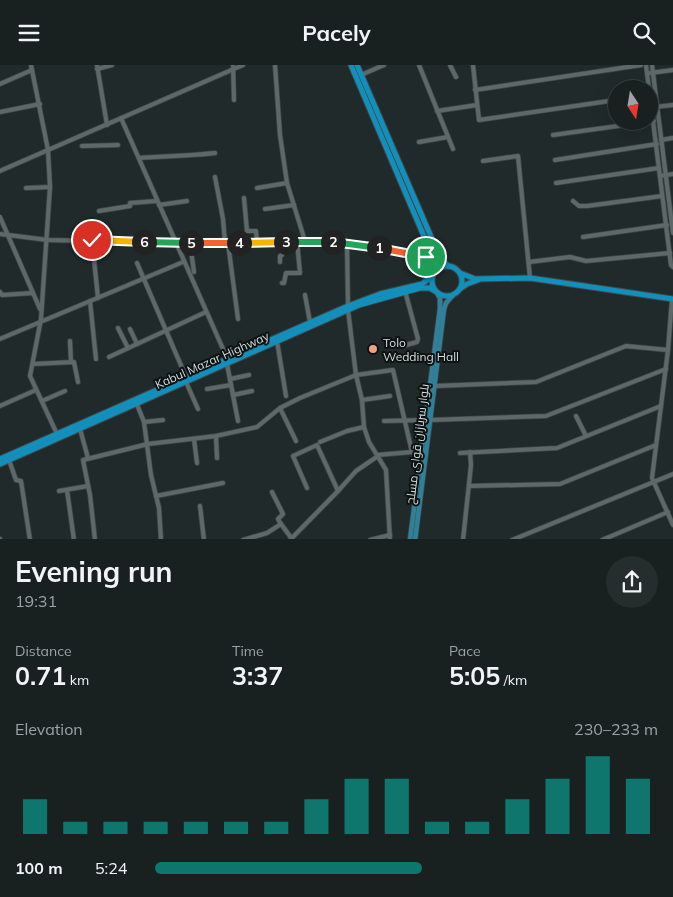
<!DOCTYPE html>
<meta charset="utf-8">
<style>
:root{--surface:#182020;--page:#252d2d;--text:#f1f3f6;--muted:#9fa3a5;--line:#363e3e;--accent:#0f766e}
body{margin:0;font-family:Mulish,Cairo,sans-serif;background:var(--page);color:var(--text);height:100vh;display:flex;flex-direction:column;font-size:19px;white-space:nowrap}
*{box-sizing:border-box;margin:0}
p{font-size:16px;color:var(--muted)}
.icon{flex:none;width:28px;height:28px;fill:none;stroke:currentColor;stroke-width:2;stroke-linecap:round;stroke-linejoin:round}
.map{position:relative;height:474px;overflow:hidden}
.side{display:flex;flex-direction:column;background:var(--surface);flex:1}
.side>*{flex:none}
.needle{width:32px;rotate:168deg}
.fabs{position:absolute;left:608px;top:15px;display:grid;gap:10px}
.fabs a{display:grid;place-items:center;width:50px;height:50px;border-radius:50%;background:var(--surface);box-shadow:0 5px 20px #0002,0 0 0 1px var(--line);font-size:25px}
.pin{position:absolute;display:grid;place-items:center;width:42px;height:42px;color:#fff;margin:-21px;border:2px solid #fff;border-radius:50%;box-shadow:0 1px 5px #0007}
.km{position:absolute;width:25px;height:25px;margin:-12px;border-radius:50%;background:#222;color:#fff;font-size:14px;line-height:25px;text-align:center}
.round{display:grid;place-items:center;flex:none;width:52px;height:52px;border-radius:26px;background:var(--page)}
.head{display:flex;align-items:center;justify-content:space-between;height:85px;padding:0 15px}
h1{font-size:28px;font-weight:700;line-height:38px}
.stats{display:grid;grid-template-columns:repeat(3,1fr);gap:8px;height:85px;padding:5px 15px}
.stats div{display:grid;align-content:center}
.stats b{font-size:25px;font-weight:700}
.stats small{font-size:14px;font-weight:400}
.stats p{font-size:14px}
.chart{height:140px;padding:10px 15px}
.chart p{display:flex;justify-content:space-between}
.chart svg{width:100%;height:90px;margin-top:5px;stroke:var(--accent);stroke-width:6}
ul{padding:0 15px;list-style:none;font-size:16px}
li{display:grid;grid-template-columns:80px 60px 1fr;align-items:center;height:38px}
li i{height:12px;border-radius:6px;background:var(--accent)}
header{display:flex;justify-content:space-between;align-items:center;height:65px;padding:0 15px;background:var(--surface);font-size:22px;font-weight:700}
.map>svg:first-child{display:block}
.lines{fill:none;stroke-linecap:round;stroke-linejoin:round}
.minor-casing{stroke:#3f4848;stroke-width:5.5}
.major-casing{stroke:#3f4848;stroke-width:6}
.highway-casing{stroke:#3f4848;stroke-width:7}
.minor{stroke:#5d6969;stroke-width:4}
.major{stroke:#30809a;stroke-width:4.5}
.highway{stroke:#128fbb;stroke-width:5}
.split-1-casing{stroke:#fff;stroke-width:10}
.split-2-casing{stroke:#fff;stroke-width:10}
.split-3-casing{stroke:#fff;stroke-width:10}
.split-4-casing{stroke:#fff;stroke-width:10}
.split-5-casing{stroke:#fff;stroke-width:10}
.split-6-casing{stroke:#fff;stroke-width:10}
.split-7-casing{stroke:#fff;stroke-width:10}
.split-1{stroke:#f0652b;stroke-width:6}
.split-2{stroke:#22a559;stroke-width:6}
.split-3{stroke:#22a559;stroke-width:6}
.split-4{stroke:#f5b400;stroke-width:6}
.split-5{stroke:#f0652b;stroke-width:6}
.split-6{stroke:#22a559;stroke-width:6}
.split-7{stroke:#f5b400;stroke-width:6}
.poi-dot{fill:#f2a081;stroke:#0d1212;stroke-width:2}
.labels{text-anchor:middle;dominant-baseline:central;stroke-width:4;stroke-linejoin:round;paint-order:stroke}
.poi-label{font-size:12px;fill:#d7dede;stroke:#0d1212;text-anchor:start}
.street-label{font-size:12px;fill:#d7dede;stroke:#0d1212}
</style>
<header><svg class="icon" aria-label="menu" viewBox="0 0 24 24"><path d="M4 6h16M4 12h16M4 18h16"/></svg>Pacely<svg class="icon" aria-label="search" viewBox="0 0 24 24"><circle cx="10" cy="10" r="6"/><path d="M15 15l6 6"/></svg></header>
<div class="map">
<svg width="673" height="475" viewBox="0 0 673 475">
<rect width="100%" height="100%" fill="#202a2b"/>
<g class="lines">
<!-- minor casing -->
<g class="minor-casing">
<g id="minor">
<polyline points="31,0 48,85 50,122 41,254 30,311 57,369"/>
<polyline points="97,0 107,60"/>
<polyline points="233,0 234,35"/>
<polyline points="275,0 280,70 287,118 305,176"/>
<polyline points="419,0 453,84"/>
<polyline points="450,0 456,12"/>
<polyline points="473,0 479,55 616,35"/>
<polyline points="646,0 671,200 673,202"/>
<polyline points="652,0 673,168"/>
<polyline points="97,4 112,0"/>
<polyline points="650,8 673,5"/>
<polyline points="361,10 384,0"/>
<polyline points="0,19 32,5"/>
<polyline points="475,25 641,0"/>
<polyline points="655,42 673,40"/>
<polyline points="437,46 477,40"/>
<polyline points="0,47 40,39"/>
<polyline points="121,53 227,293"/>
<polyline points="553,70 654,56"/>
<polyline points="661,75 673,73"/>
<polyline points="419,77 448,72"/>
<polyline points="82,81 118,80"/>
<path d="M139 93C164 91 189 91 215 88"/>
<polyline points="555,95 657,79"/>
<polyline points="483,96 518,91 530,213"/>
<polyline points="0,106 243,0"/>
<polyline points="660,111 673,109"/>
<polyline points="215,112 223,154 225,178"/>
<polyline points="556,118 659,103"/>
<polyline points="26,123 50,122"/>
<polyline points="257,123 287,118"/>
<polyline points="244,133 247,166 256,166 257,177"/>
<polyline points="573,136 579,141 587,141 662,131"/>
<polyline points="130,138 157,136"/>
<polyline points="159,140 187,136"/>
<polyline points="265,144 294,140"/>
<polyline points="99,146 130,141"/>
<polyline points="0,152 40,244"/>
<polyline points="0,169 48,175 176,178 305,176 334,177 366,181 425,192 432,189"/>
<polyline points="583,172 667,160"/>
<polyline points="92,175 98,233"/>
<polyline points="190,178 194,207"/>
<polyline points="228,178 238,254"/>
<polyline points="347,179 348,241"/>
<polyline points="280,197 280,191 282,190 282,177"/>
<polyline points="529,197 570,192 586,196 670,188"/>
<polyline points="137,198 186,312"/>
<polyline points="282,218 284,218 286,208 300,208 297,176"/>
<polyline points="405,226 418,274 417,277 406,280"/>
<polyline points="0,227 2,230 33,228"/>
<polyline points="305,230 310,257"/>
<polyline points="672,234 668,285 652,413 673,460"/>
<polyline points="90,236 96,294"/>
<polyline points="348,245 356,310 362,335 364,362 369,377 386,405 390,475"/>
<polyline points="118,263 128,283"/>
<polyline points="130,264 137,279"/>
<polyline points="0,274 183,197"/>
<polyline points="70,276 71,297"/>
<polyline points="277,276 286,331"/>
<polyline points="109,292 206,247"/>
<polyline points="33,299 74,297 78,317"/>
<polyline points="227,299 238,356"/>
<polyline points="230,314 249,310"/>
<polyline points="186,317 198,344"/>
<polyline points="435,321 536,317 626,281 668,285"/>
<polyline points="207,324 231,320"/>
<polyline points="233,330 252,326"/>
<polyline points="362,335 390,331"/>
<polyline points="42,336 65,326"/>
<polyline points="136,337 144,357 151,410 159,443 161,475"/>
<polyline points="0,341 36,325"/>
<polyline points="280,343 296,376"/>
<polyline points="576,351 586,371"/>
<polyline points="430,355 546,351 666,304"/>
<polyline points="384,356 425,355"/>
<polyline points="144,357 163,355"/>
<polyline points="80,364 88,393"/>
<polyline points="216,371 217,393"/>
<polyline points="194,374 197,398"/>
<polyline points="320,377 347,366 364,362"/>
<polyline points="460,388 557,383 661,341"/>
<polyline points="9,395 16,415 21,416 30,475"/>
<polyline points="469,421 560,419 656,380"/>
<polyline points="307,423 293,391 317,380 338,426"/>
<polyline points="67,425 74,475"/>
<polyline points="59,426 88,421"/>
<polyline points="272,427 283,449 278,454 281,459"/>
<polyline points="156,431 223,418"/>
<polyline points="200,441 204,475"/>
<polyline points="0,474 0,475"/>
<polyline points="95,475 90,430 83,395 148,379 216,371 257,362 280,343 300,333 356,310 393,305 412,387 377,390"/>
<polyline points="243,475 267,468 281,459 292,474"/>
<polyline points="290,475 338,426 356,406 378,391"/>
<polyline points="370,475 390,470"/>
<polyline points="463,475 471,400 470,387"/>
<polyline points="512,475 673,409"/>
<polyline points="602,475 668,447"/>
</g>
</g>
<!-- major casing -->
<g class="major-casing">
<g id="major">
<polyline points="410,475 440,244 440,233 437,228"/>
<polyline points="415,475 444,244 446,238 453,230"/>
</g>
</g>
<!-- highway casing -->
<g class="highway-casing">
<g id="highway">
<polyline points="351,0 435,197 434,207"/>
<polyline points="357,0 441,195 448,201"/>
<circle cx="447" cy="216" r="15"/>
<polyline points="460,208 475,214 530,213 673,234"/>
<polyline points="461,223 467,219 478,215"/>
<polyline points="0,394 348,241 380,229 422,219 432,211"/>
<polyline points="0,399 359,240 420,223 430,223 435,226"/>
</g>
</g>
<!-- minor -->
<use href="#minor" class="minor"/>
<!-- major -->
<use href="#major" class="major"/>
<!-- highway -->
<use href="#highway" class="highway"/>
</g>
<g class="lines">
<!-- split-1 casing -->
<g class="split-1-casing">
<polyline id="split-1" points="379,183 426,192"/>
</g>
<!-- split-2 casing -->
<g class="split-2-casing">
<polyline id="split-2" points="333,177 379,183"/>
</g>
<!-- split-3 casing -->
<g class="split-3-casing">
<polyline id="split-3" points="286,177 333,177"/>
</g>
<!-- split-4 casing -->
<g class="split-4-casing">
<polyline id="split-4" points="239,178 286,177"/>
</g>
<!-- split-5 casing -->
<g class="split-5-casing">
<polyline id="split-5" points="191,178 239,178"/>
</g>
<!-- split-6 casing -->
<g class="split-6-casing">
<polyline id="split-6" points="144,177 191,178"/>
</g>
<!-- split-7 casing -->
<g class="split-7-casing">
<polyline id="split-7" points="92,175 144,177"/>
</g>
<!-- split-1 -->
<use href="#split-1" class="split-1"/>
<!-- split-2 -->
<use href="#split-2" class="split-2"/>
<!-- split-3 -->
<use href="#split-3" class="split-3"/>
<!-- split-4 -->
<use href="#split-4" class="split-4"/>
<!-- split-5 -->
<use href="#split-5" class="split-5"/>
<!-- split-6 -->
<use href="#split-6" class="split-6"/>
<!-- split-7 -->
<use href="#split-7" class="split-7"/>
</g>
<!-- markers -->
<circle class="poi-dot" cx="373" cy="284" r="5"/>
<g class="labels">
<!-- poi labels -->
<g class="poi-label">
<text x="383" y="277">Tolo<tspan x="383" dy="14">Wedding Hall</tspan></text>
</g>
<!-- street labels -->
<g class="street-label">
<text transform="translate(212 295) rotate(-24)">Kabul Mazar Highway</text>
<text transform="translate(417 379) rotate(-83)">بلوار سربازان قوای مسلح</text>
</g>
</g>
</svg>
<div class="fabs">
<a><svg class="needle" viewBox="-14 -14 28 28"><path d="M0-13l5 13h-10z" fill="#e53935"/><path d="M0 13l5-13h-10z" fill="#9fa3a5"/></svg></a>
</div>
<div class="pin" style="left:426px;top:192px;background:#1e9e55"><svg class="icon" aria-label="arrive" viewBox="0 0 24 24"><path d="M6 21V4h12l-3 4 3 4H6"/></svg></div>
<div class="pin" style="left:92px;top:175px;background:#d93025"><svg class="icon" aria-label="check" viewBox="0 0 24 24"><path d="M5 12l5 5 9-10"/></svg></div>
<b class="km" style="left:379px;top:183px">1</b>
<b class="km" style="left:333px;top:177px">2</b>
<b class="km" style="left:286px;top:177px">3</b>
<b class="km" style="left:239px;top:178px">4</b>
<b class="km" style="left:191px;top:178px">5</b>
<b class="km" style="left:144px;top:177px">6</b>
</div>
<section class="side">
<div class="head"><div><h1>Evening run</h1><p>19:31</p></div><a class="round"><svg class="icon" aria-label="share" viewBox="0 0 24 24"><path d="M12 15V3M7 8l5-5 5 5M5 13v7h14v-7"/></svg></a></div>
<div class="stats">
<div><p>Distance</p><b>0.71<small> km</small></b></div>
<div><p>Time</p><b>3:37</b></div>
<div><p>Pace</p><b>5:05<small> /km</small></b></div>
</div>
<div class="chart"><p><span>Elevation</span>230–233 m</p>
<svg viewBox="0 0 160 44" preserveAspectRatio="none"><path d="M5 44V27M15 44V38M25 44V38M35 44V38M45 44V38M55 44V38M65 44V38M75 44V27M85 44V17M95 44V17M105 44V38M115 44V38M125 44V27M135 44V17M145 44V6M155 44V17"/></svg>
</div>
<ul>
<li><b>100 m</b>5:24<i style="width:53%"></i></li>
</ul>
</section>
